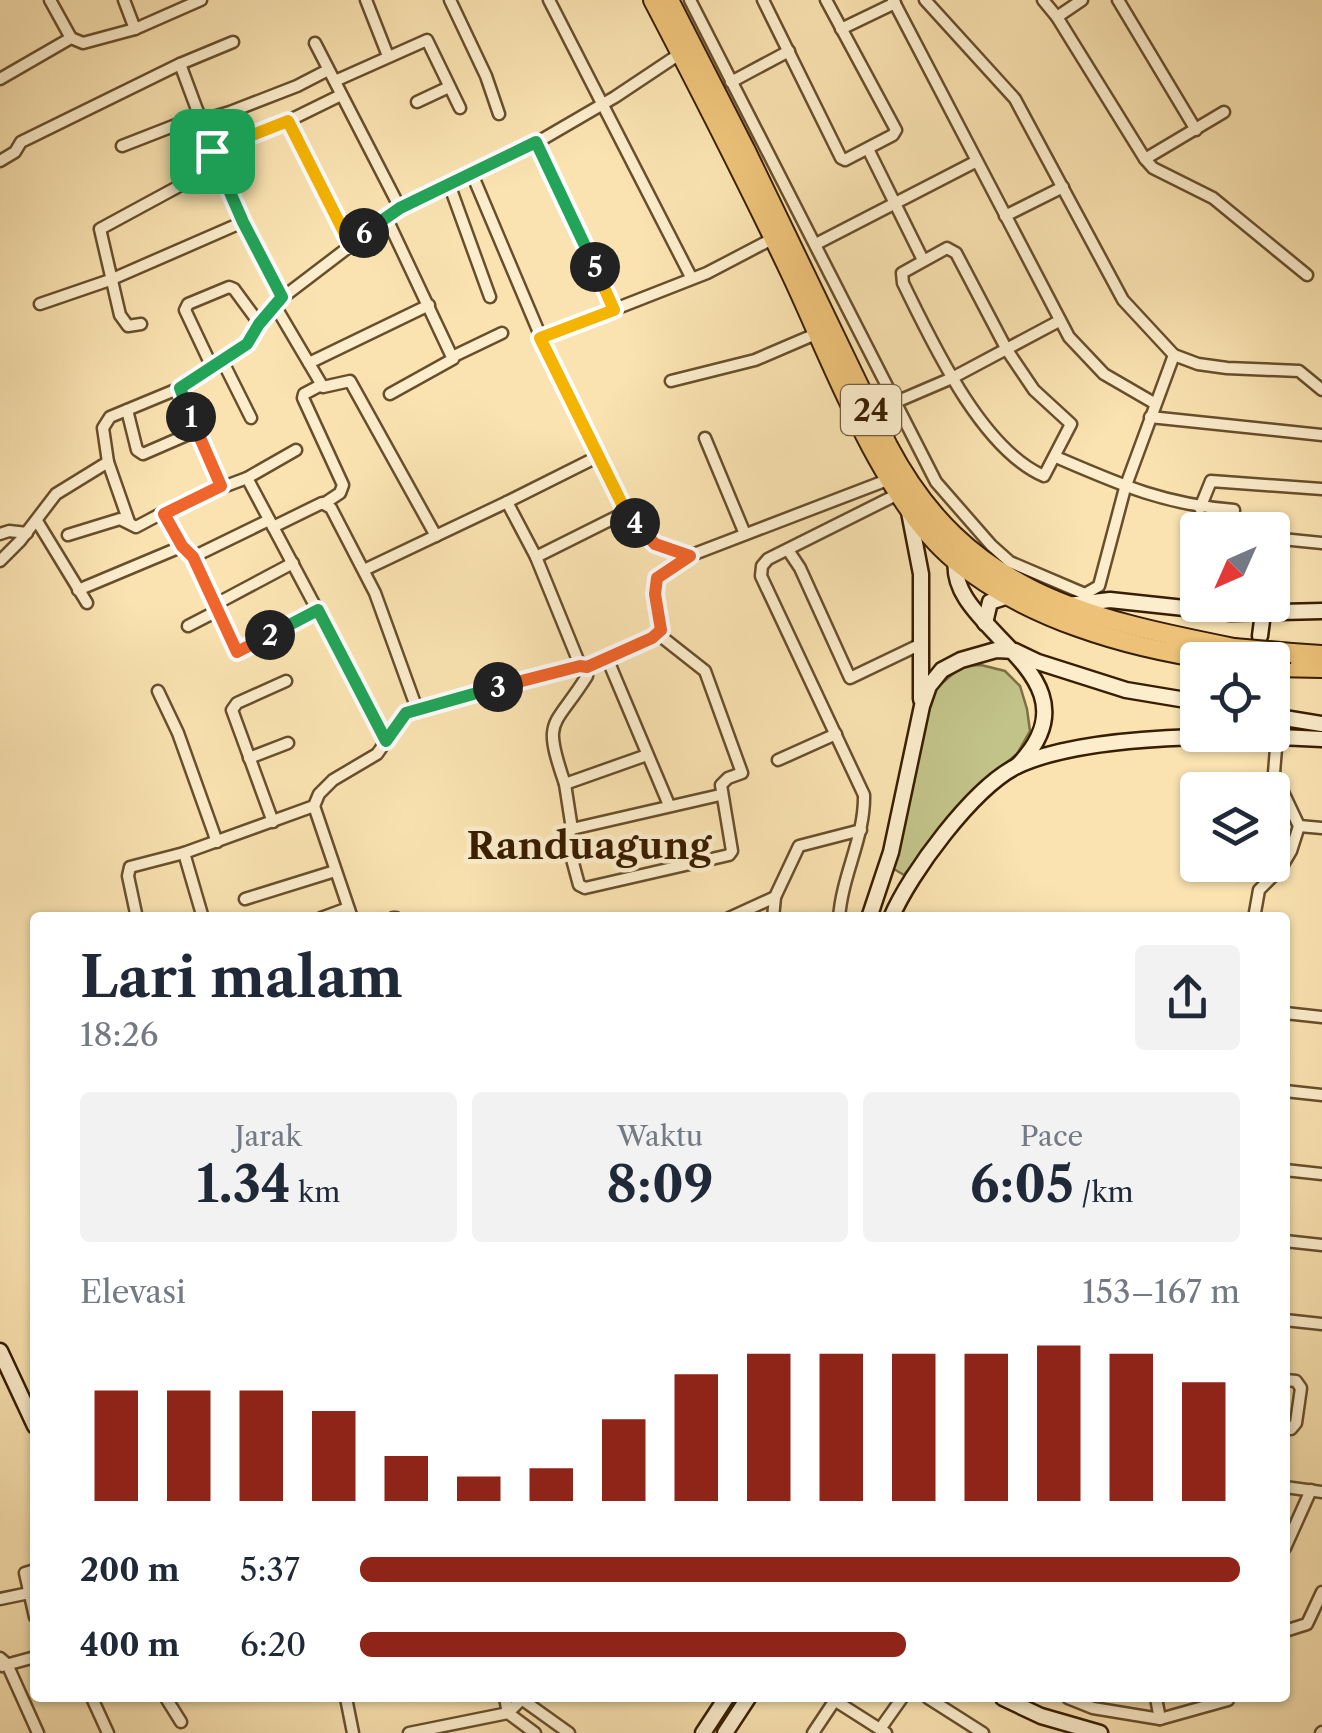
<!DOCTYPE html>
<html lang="id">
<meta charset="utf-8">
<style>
:root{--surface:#fff;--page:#f2f2f3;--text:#1f2937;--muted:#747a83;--accent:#8f2418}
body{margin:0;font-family:"Libre Caslon Text",serif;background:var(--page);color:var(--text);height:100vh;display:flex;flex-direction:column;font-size:38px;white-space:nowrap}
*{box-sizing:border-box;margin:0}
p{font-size:32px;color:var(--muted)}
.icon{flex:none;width:55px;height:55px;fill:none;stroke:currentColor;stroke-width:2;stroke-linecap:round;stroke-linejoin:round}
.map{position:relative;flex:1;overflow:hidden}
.sheet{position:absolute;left:30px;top:912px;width:1260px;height:790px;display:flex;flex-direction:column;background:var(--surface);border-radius:10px;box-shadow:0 2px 8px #0004}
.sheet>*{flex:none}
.needle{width:65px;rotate:225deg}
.fabs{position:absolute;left:1180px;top:512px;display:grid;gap:20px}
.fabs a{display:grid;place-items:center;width:110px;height:110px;border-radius:10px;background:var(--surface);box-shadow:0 2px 8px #0004;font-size:50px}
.pin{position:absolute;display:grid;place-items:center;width:85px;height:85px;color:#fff;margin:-42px;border-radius:20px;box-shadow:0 5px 15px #0006}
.km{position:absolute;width:50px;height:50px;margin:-25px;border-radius:50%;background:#222;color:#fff;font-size:28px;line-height:50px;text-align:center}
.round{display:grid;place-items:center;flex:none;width:105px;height:105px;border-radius:10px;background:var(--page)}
.head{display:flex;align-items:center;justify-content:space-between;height:170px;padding:0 50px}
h1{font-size:55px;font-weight:700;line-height:75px}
.figures{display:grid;grid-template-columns:repeat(3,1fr);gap:15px;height:170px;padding:10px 50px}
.figures div{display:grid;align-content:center;border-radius:10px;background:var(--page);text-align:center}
.figures b{font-size:50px;font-weight:700}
.figures small{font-size:28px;font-weight:400}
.figures p{font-size:28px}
.chart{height:280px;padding:20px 50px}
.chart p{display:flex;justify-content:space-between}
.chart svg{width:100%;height:180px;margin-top:10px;stroke:var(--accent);stroke-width:6}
ul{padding:0 50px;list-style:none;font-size:32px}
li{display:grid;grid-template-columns:160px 120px 1fr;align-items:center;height:75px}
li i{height:25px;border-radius:12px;background:var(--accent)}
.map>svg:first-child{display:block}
.green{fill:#c2c389;stroke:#7d7044;stroke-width:2.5}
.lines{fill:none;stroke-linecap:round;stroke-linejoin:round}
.street-casing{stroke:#684f2c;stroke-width:15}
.secondary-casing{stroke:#381e00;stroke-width:19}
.highway-casing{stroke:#381e00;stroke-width:22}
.street{stroke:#fcedcc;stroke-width:10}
.secondary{stroke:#fcedcc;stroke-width:14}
.highway{stroke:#edc278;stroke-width:18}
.highway-bridge-casing{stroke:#381e00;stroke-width:22;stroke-linecap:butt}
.highway-bridge{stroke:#edc278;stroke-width:18}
.split-1-casing{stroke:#fff;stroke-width:20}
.split-2-casing{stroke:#fff;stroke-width:20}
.split-3-casing{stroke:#fff;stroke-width:20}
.split-4-casing{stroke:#fff;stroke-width:20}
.split-5-casing{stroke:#fff;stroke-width:20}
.split-6-casing{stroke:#fff;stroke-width:20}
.split-7-casing{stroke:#fff;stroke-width:20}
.split-1{stroke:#22a559;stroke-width:12}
.split-2{stroke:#f0652b;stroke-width:12}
.split-3{stroke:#22a559;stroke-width:12}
.split-4{stroke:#f0652b;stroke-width:12}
.split-5{stroke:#f5b400;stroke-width:12}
.split-6{stroke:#22a559;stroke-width:12}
.split-7{stroke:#f5b400;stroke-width:12}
.labels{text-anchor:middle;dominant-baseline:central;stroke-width:9;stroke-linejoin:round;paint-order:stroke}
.shield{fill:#fcedcc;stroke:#735c3d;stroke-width:2.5}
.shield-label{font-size:30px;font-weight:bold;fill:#381e00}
.quarter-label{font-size:38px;font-weight:bold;fill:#381e00;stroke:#fcedcc}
</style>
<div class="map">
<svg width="1322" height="1733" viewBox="0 0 1322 1733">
<rect width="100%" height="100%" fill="#fae3b1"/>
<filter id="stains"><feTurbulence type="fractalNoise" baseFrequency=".002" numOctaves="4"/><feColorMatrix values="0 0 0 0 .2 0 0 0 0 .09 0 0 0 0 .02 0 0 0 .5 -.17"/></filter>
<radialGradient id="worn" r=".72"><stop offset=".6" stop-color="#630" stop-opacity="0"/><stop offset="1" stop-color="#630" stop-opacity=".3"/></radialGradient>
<!-- green -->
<polygon class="green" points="981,665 1005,671 1020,686 1027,709 1030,731 1017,754 974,789 904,875 892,868 934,690 962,666"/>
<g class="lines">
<!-- street casing -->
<g class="street-casing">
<g id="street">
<polyline points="50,0 71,38"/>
<polyline points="124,0 135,29 201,0"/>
<polyline points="366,0 388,56"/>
<polyline points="450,0 486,76 499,114"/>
<polyline points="549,0 691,277"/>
<polyline points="690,0 936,482 991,545 1010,562 1085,594 1099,586 1125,488 1174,355 1198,364 1227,368 1299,371 1322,390"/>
<polyline points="763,0 841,158 845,160 893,135 896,130 826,0"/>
<polyline points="893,0 1069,337 1104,374 1154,403"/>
<polyline points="925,0 1015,99 1123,300 1174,355"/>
<polyline points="1043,0 1057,17 1145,159 1153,168 1213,198 1307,275"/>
<polyline points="1118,0 1196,130"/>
<polyline points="1057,17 1082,0"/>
<polyline points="841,29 895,3"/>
<polyline points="315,43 400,208"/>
<polyline points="180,64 233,42"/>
<polyline points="0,79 71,38 83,43 135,29"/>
<polyline points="335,81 427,40 460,108"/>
<polyline points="731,82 789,51"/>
<polyline points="417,102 449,87"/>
<polyline points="288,121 350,244"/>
<polyline points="536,143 614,309"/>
<polyline points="122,146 199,116 213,117 230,112 297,86 328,70"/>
<polyline points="868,149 923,260"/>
<polyline points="211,151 288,121 341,95"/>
<polyline points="1145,159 1224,112"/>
<path d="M0 161 15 152 21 142 180 64C209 145 242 221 282 297"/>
<polyline points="472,174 554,368 626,512 655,544 689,556"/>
<polyline points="449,184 490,297"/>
<polyline points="1005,216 1063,187"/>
<polyline points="386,217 453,359 390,394"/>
<polyline points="816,244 975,162"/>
<path d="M947 248 956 253 1007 350 1034 390 1071 424 1044 476C981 449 932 342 903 283L902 273Z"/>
<polyline points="40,304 110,280 243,222"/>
<polyline points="274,304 323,387 350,381 436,536"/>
<polyline points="141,324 128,326 120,315 100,229 218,165"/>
<polyline points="541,338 707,273 774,238"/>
<polyline points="452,357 502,333"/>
<polyline points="222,360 251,418"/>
<polyline points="309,363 429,305"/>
<polyline points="212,367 185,310 188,304 229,287 234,289 259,323"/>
<polyline points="671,381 755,360 818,333"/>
<polyline points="321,385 304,394 303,398 343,485 340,493 325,503"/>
<polyline points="180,388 221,486"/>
<polyline points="896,402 952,378 1059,321"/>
<polyline points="127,410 137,450 143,454 196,431"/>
<polyline points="1150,417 1322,435"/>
<polyline points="705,438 745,534"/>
<path d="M1056 457C1121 485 1163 504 1234 510L1232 530"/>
<polyline points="108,462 129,522"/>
<polyline points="247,478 296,450"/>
<polyline points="507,502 599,456"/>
<polyline points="1200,508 1211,481 1322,489"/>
<polyline points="165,514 183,546 193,557 237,653 318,609"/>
<polyline points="37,521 87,603"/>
<polyline points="273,527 322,503 331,508 375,593 417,709"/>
<polyline points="0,534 9,531 27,533"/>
<polyline points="68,535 120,519 136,527 183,502 247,478 387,741"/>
<polyline points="1272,538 1322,543"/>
<polyline points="788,550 800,568 850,678 921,644"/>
<polyline points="193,557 269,520"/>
<polyline points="536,557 626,512"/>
<polyline points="0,561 20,541 56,494 108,462 103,428 110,417 180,388 247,345 274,304 400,208 536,143 615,97 681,53"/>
<polyline points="364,570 507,502 536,557 580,665 587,667 652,638 661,630 655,594 657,578 689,556 890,479"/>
<polyline points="78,590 183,546"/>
<polyline points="216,604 293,563"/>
<polyline points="188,626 219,610"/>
<polyline points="607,658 669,805"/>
<polyline points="158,691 178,733 217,842"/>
<polyline points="647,755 565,784 572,829 566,837 579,885 585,888 729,855 732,851 721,785 728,778 742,773 705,671 658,634"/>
<polyline points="249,758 288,743"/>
<polyline points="778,760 836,734"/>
<path d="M565 784C542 717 553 730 587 676V667"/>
<polyline points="314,806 352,918"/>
<polyline points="273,822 232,710 237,703 286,681"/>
<polyline points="1299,826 1322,828"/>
<polyline points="572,829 720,795"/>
<polyline points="184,853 203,918"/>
<polyline points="245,899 335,871"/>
<polyline points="137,918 128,876 130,867 184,853 314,806 319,794 333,780 377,754 406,713 580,665"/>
<polyline points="321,918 348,908"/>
<polyline points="393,918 396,918"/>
<polyline points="729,918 775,897"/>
<polyline points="773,918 775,897 799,846 861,830"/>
<path d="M839 918C842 875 865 837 864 795L761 576 762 566 768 559 898 494"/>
<polyline points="1254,918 1259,890 1281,868 1291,851 1299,826 1274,773 1277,736"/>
<polyline points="1285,1013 1322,1017"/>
<polyline points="1285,1091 1322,1095"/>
<polyline points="1285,1170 1322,1174"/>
<polyline points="1285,1241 1322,1245"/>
<polyline points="1285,1320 1322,1324"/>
<polyline points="1285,1380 1296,1381 1301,1388 1296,1423 1291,1429 1285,1428"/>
<polyline points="1285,1487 1322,1492"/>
<polyline points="1285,1548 1311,1490"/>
<polyline points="35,1570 25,1573 35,1617"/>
<polyline points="0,1599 29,1593"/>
<polyline points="1285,1631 1307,1624 1322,1592"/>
<polyline points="0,1658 7,1664 38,1733"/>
<polyline points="2,1666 35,1657"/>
<polyline points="92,1698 108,1733"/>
<polyline points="166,1698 181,1722"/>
<polyline points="346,1698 353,1733"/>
<polyline points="505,1698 508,1713 535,1733"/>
<polyline points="520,1698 569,1733"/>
<polyline points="831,1698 886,1733"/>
<polyline points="928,1698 983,1733"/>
<polyline points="1068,1698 1093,1708 1160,1719 1228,1700"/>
<polyline points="1156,1698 1160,1719"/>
<polyline points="880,1729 902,1698"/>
<polyline points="409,1733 508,1713 523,1698"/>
<polyline points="813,1733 835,1700"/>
<polyline points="1321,1733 1322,1732"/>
</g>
</g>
<!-- secondary casing -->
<g class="secondary-casing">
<g id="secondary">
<polyline points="909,512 921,574 921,699"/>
<path d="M957 555C938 629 1109 673 1017 766"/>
<polyline points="1068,605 1110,600 1231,613 1322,611"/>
<polyline points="985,623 990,602 1008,596"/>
<polyline points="1260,636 1263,613"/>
<polyline points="1272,716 1322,724"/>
<polyline points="869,918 891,852 922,706 929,686 942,670 961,660 996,650 1015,651 1038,662 1126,690 1198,702"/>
<path d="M891 918C910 873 973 788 1017 766 1087 733 1244 734 1322 739"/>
<polyline points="0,1351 35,1426"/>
<polyline points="1003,1698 1041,1716 1100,1733"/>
<polyline points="703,1733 726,1698"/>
<polyline points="725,1733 748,1698"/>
</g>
</g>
<!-- highway casing -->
<g class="highway-casing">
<g id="highway">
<path d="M653 0C700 90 746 180 790 272 831 358 881 499 955 560 1026 618 1124 647 1215 660"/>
<path d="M669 0 745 149 888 446C965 592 1084 618 1234 648"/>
<polyline points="1292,653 1322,655"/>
<polyline points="1272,667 1322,668"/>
</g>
</g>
<!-- street -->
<use href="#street" class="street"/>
<!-- secondary -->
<use href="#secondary" class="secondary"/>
<!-- highway -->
<use href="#highway" class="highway"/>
<!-- highway-bridge casing -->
<g class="highway-bridge-casing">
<polyline id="highway-bridge" points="1234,648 1292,653"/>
</g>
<!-- highway-bridge -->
<use href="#highway-bridge" class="highway-bridge"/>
</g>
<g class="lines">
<!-- split-1 casing -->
<g class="split-1-casing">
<polyline id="split-1" points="191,417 180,388 247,344 259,324 282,297 243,222 212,151"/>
</g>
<!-- split-2 casing -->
<g class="split-2-casing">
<polyline id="split-2" points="191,417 221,486 164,514 182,546 193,557 237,652 270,635"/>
</g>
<!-- split-3 casing -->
<g class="split-3-casing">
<polyline id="split-3" points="270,635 318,610 386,741 406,713 498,687"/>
</g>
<!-- split-4 casing -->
<g class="split-4-casing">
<polyline id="split-4" points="498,687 580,666 587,667 652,638 661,630 655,594 657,578 690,556 655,544 635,523"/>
</g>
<!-- split-5 casing -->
<g class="split-5-casing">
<polyline id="split-5" points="595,267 614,310 540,338 626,512 635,523"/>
</g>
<!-- split-6 casing -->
<g class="split-6-casing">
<polyline id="split-6" points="364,233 400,208 536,142 595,267"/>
</g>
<!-- split-7 casing -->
<g class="split-7-casing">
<polyline id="split-7" points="212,151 288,121 350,244 364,233"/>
</g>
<!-- split-1 -->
<use href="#split-1" class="split-1"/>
<!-- split-2 -->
<use href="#split-2" class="split-2"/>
<!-- split-3 -->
<use href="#split-3" class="split-3"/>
<!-- split-4 -->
<use href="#split-4" class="split-4"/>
<!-- split-5 -->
<use href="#split-5" class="split-5"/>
<!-- split-6 -->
<use href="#split-6" class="split-6"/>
<!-- split-7 -->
<use href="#split-7" class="split-7"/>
</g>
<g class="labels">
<!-- shield labels -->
<rect class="shield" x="841" y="385" width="60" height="50" rx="8"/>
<g class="shield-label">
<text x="871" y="410">24</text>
</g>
<!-- quarter labels -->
<g class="quarter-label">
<text x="589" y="845">Randuagung</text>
</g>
</g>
<rect width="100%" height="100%" filter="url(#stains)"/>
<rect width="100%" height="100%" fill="url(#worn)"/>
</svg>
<div class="fabs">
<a><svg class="needle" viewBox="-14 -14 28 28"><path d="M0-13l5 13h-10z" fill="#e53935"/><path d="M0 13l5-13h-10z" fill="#747a83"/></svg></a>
<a><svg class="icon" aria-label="locate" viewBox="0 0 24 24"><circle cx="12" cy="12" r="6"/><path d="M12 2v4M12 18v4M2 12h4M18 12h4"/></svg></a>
<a><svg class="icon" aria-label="layers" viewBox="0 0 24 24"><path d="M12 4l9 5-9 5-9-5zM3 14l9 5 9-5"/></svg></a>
</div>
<div class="pin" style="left:212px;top:151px;background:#1e9e55"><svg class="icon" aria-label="arrive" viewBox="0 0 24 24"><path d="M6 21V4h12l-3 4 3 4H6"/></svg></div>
<b class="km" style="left:191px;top:417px">1</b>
<b class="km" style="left:270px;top:635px">2</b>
<b class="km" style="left:498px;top:687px">3</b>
<b class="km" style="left:635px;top:523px">4</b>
<b class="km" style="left:595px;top:267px">5</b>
<b class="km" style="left:364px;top:233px">6</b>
<section class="sheet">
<div class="head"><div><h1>Lari malam</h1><p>18:26</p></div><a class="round"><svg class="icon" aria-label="share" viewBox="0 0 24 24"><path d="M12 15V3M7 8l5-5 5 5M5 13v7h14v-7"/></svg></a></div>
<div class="figures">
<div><p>Jarak</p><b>1.34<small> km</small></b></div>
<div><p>Waktu</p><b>8:09</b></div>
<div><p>Pace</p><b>6:05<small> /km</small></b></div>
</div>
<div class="chart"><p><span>Elevasi</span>153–167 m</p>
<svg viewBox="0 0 160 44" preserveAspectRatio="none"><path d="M5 44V17M15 44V17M25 44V17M35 44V22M45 44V33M55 44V38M65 44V36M75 44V24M85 44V13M95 44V8M105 44V8M115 44V8M125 44V8M135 44V6M145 44V8M155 44V15"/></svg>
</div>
<ul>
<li><b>200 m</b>5:37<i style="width:100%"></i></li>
<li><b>400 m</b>6:20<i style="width:62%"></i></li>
</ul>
</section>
</div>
